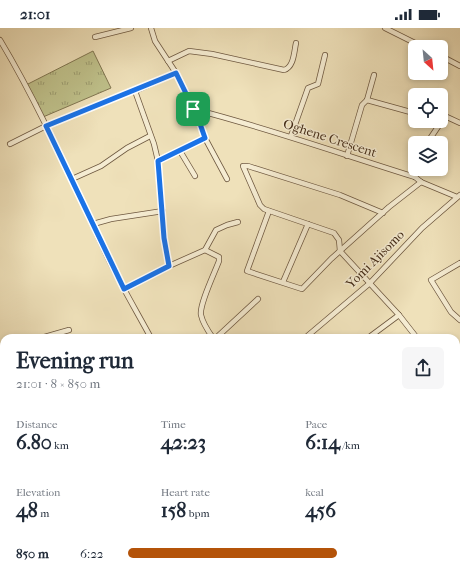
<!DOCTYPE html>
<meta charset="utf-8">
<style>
:root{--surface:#fff;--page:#f6f6f7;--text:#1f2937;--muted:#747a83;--accent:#b45309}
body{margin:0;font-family:"IM FELL French Canon",serif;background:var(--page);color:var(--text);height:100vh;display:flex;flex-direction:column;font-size:15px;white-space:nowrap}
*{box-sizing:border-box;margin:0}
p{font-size:13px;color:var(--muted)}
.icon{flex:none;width:22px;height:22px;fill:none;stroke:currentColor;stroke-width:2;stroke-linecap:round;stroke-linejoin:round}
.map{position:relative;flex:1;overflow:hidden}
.panel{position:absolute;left:0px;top:306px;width:460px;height:242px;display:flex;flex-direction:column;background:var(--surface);border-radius:12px 12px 0 0;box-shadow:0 2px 6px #0003}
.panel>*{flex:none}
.needle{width:26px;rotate:153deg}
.fabs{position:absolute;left:408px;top:12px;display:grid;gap:8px}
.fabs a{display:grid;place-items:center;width:40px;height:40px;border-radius:6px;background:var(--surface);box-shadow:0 2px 6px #0003;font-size:20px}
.pin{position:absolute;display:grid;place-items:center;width:34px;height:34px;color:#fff;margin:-17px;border-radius:8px;box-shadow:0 2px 6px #0006}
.round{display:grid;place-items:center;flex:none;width:42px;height:42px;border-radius:6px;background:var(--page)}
.headline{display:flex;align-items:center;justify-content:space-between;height:68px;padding:0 16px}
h1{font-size:22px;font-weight:800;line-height:30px}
.metrics{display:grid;grid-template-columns:repeat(3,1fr);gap:6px;height:68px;padding:4px 16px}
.metrics div{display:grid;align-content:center}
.metrics b{font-size:20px;font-weight:800}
.metrics small{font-size:11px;font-weight:400}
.metrics p{font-size:11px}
ul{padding:0 16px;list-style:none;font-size:13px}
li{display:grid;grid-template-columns:64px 48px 1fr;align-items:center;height:30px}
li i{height:10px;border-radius:5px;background:var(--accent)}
.status{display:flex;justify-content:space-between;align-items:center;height:28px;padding:0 20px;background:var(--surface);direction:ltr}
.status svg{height:11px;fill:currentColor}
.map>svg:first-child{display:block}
.grass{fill:url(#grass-tufts);stroke:#817651}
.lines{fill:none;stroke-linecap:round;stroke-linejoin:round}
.minor-casing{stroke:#6e5840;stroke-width:6}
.minor{stroke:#f5ecd2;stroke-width:4.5}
.route-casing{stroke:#fff;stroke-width:8}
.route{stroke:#1a73e8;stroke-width:5}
.labels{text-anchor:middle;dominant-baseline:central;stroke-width:3;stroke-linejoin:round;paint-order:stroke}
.street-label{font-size:13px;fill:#432b17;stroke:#f5ecd2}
</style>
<div class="status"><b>21:01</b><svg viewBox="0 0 49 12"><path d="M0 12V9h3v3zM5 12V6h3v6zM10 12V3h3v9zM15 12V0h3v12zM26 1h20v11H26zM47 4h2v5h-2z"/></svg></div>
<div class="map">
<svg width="460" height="548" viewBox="0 0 460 548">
<defs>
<pattern id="grass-tufts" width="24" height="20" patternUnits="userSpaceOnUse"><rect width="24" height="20" fill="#bfc18b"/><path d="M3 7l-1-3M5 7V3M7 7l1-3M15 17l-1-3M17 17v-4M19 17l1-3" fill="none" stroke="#9d9d71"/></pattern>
</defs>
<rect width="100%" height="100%" fill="#efe1ba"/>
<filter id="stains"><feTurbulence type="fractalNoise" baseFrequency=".005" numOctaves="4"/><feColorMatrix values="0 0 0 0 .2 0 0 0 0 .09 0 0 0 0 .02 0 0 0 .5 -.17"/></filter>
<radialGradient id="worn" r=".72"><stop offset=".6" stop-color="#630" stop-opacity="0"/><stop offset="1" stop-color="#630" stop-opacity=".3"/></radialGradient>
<!-- grass -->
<polygon class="grass" points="93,23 111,60 43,89 26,57"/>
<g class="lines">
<!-- minor casing -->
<g class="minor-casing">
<g id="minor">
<polyline points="151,0 155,13 176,45 198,90 205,110 227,151"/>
<polyline points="385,0 423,19"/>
<polyline points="95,9 131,0"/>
<path d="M0 12C42 82 74 158 109 232 122 259 137 284 151 310"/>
<polyline points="441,28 460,38"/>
<path d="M168 33 189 23 212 26 284 42C294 39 294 24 296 15"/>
<polyline points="135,63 154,116 158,133 164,210 169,238"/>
<polyline points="367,72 374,47"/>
<path d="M193 81C268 100 341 126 415 149L421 154 457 169"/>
<polyline points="291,108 308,60 318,56 325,27"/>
<polyline points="427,115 444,90 447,89 460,95"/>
<polyline points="10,116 46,98 131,63 135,63 176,45"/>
<polyline points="180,123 195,148"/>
<polyline points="347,128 362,77 367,72 414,85"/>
<polyline points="158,133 205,110"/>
<polyline points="415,149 416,141"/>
<polyline points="72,151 101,138 127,120 150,108"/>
<polyline points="269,183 247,243 302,261 331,231 389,179 421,154"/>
<polyline points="383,185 340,167 248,138 243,138 260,177 264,181 334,205 339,212 340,223 399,287 417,310"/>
<polyline points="93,196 111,191 163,183"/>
<path d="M205 222 219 229V233C215 244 199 277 201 287 203 296 208 303 213 310"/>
<polyline points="460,235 431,252 451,284 460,292"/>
<polyline points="283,254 308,196"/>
<polyline points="124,261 169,238 205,222 216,202 227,197 238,194"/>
<polyline points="41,310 69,302"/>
<polyline points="216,310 258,271"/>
<polyline points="305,310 370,255 422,200 460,167"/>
<polyline points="368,310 399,287"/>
<polyline points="0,319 4,319"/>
<polyline points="456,342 460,339"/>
<polyline points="456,359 460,364"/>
<polyline points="0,376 4,375"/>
<polyline points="0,485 4,486"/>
<polyline points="456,487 460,491"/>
<polyline points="456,519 460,507"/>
<polyline points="428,544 440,548"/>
<polyline points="16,548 16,544"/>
<polyline points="51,548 52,544"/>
<polyline points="192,548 193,544"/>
<polyline points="299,548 300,544"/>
<polyline points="446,548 447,544"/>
</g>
</g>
<!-- minor -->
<use href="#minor" class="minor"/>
</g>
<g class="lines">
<!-- route casing -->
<g class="route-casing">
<polygon id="route" points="176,45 198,90 205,110 158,133 164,210 169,238 124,261 46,98"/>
</g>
<!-- route -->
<use href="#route" class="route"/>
</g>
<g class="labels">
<!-- street labels -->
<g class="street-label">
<text transform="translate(330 110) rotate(18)">Oghene Crescent</text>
<text transform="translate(375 231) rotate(-45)">Yomi Ajisomo</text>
</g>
</g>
<rect width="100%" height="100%" filter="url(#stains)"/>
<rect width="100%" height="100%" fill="url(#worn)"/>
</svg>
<div class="fabs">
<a><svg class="needle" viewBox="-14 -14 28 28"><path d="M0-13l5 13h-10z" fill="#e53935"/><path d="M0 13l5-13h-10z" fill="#747a83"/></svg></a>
<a><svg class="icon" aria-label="locate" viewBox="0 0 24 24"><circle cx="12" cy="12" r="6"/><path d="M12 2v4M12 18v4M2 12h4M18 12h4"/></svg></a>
<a><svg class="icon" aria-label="layers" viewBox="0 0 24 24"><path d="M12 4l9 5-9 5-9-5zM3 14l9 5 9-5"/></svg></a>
</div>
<div class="pin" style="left:193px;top:81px;background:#1e9e55"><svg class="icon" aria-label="arrive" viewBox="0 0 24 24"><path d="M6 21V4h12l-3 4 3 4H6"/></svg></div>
<section class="panel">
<div class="headline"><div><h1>Evening run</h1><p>21:01 · 8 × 850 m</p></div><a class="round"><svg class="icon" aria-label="share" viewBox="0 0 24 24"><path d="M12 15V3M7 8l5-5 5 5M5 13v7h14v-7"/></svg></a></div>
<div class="metrics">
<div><p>Distance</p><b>6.80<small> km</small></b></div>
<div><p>Time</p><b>42:23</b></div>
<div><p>Pace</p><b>6:14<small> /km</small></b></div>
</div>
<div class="metrics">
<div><p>Elevation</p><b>48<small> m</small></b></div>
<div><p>Heart rate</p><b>158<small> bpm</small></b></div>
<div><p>kcal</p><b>456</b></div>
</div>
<ul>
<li><b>850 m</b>6:22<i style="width:66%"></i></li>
</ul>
</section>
</div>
